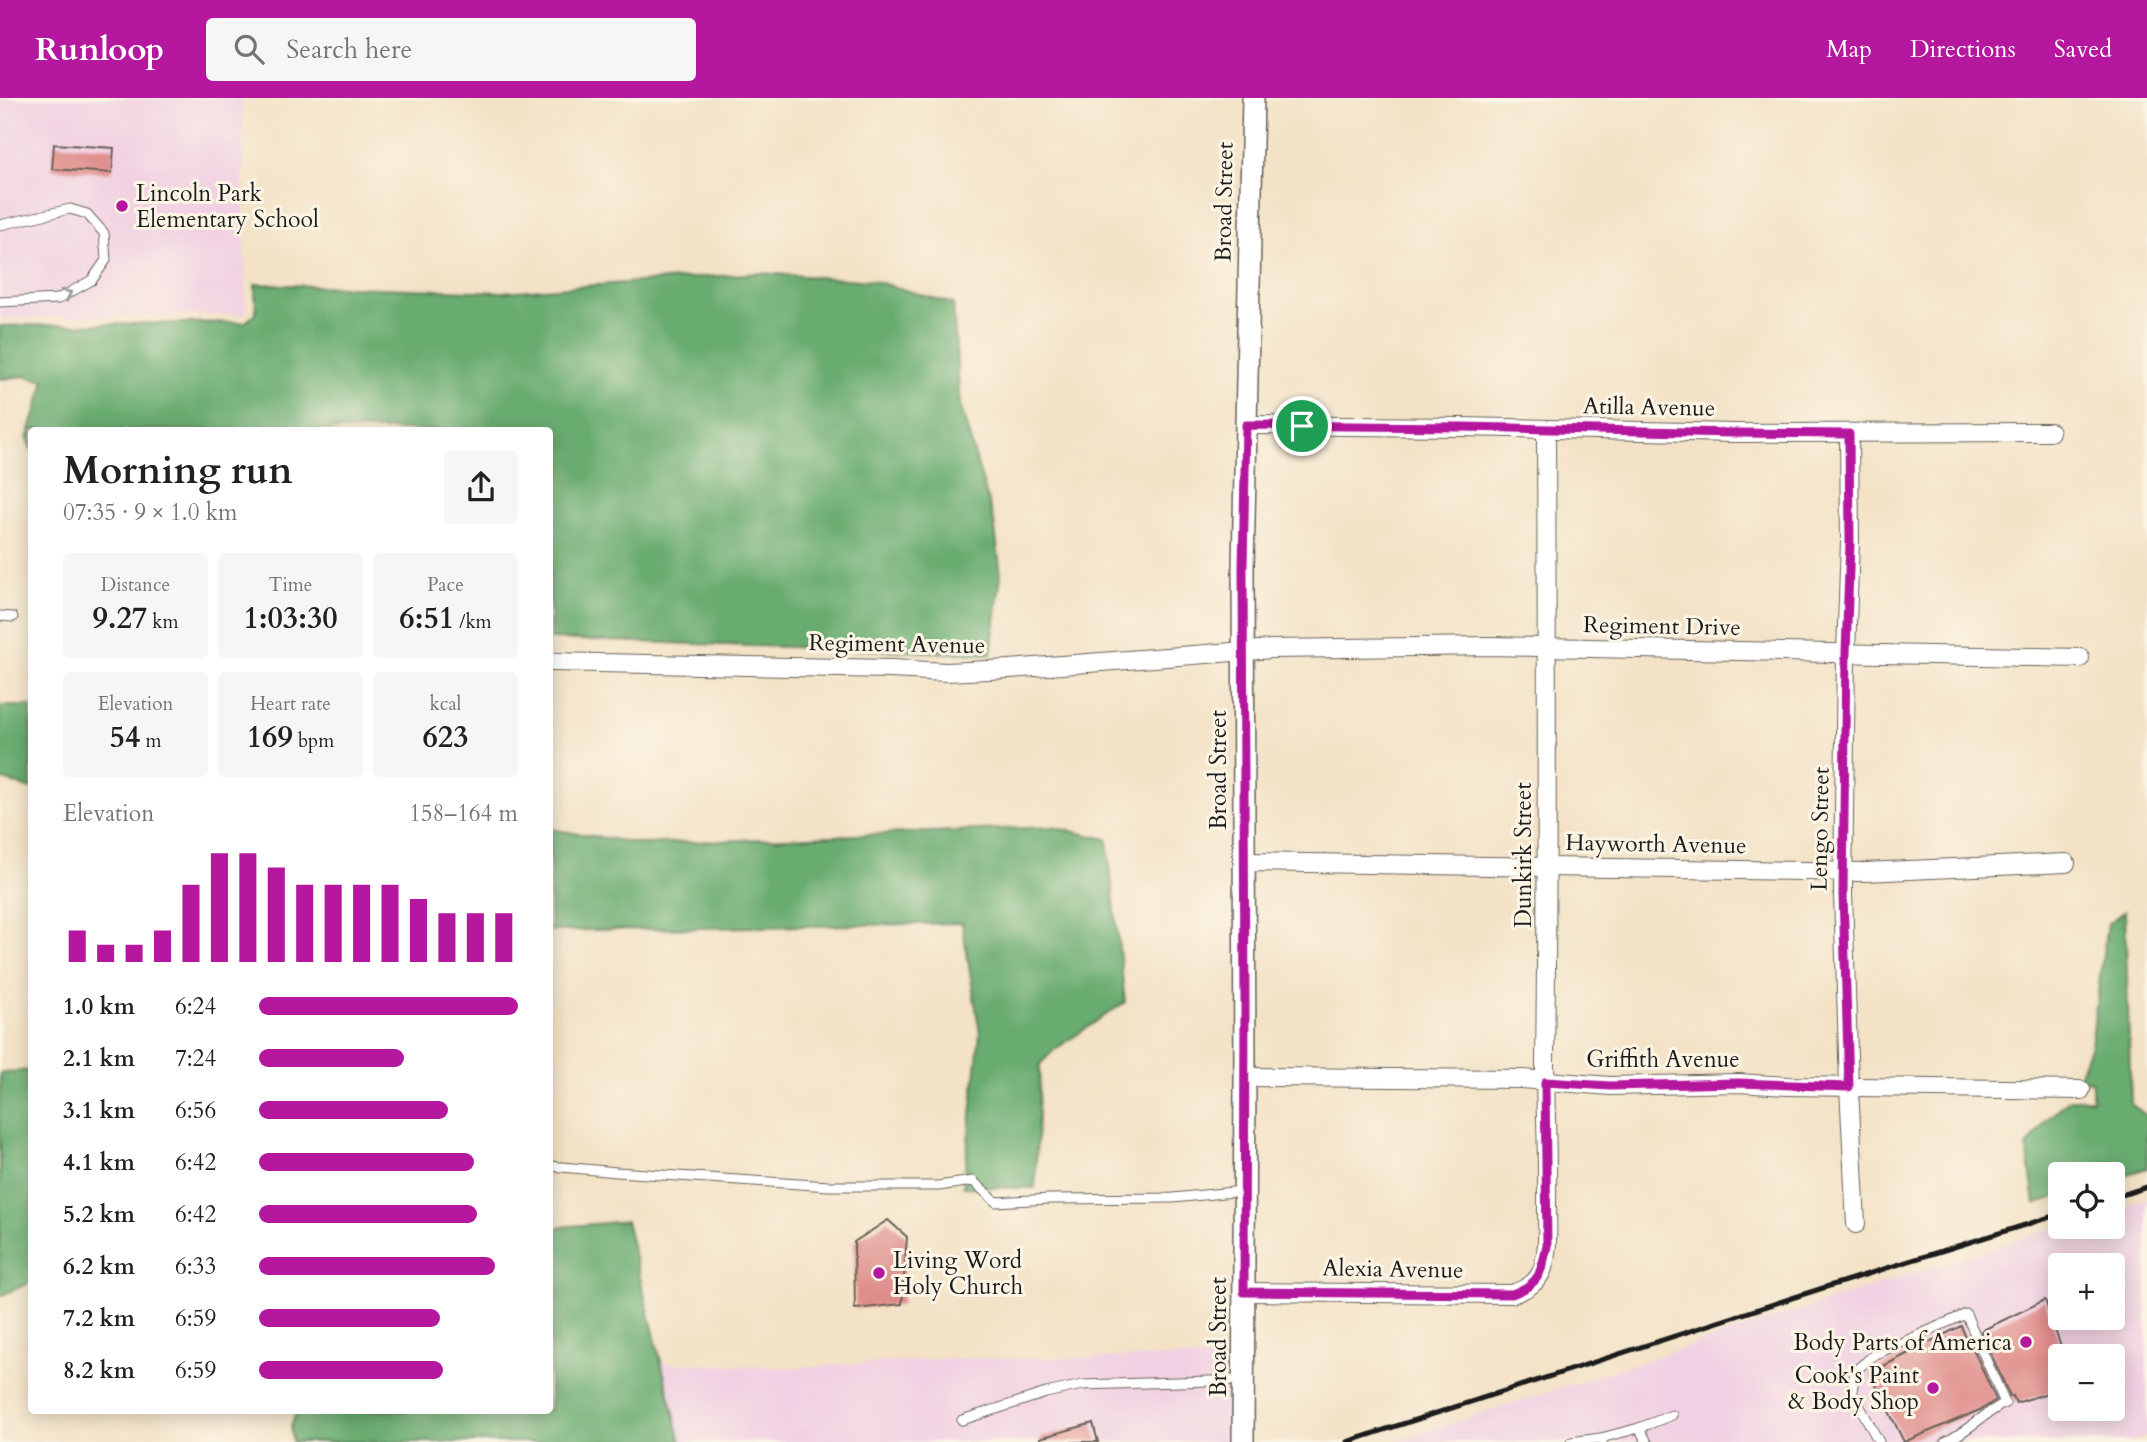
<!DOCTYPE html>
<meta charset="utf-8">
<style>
:root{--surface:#fff;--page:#f6f6f6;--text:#202124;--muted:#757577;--accent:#b5179e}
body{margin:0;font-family:Cardo,serif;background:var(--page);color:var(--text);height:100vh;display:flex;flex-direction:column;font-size:26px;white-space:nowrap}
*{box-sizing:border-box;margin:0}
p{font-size:23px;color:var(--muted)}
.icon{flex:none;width:38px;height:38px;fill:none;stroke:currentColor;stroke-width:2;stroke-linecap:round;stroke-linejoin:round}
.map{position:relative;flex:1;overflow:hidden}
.drawer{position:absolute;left:28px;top:329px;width:525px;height:987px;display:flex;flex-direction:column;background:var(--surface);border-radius:7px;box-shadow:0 4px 18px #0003}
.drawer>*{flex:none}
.fabs{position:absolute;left:2048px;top:1064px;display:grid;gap:14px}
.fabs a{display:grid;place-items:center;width:77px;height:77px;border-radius:7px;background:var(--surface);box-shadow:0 4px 18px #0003;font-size:35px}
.pin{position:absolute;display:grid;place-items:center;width:60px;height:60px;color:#fff;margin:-30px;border:4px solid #fff;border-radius:50%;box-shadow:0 2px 7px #0007}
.round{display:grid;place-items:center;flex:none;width:74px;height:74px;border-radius:7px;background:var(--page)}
.headline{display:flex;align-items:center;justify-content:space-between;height:119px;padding:0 35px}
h1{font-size:38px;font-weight:800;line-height:52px}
.stats{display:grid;grid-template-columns:repeat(3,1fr);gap:10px;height:119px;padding:7px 35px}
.stats div{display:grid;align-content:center;border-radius:7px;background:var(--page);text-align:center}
.stats b{font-size:30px;font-weight:800}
.stats small{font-size:19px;font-weight:400}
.stats p{font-size:19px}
.chart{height:196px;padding:14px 35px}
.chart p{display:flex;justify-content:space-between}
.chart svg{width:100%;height:126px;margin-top:7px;stroke:var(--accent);stroke-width:6}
ul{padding:0 35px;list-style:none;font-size:23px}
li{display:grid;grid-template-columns:112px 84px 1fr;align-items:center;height:52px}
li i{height:18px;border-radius:9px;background:var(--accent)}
header{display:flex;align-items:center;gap:42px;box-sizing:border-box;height:98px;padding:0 35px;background:var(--accent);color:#fff}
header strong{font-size:33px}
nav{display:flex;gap:38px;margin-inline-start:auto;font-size:24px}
.search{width:490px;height:63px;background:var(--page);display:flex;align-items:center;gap:18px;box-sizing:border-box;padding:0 24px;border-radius:7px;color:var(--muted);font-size:26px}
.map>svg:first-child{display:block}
.built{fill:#f1d0e3;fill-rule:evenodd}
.forest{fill:#69ac6f;stroke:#426446;stroke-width:2}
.building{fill:#df8b89}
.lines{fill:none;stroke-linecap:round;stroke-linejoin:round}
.service-casing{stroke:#676158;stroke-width:11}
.minor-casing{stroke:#676158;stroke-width:20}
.tertiary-casing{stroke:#676158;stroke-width:24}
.service{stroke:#fff;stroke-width:9}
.minor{stroke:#fff;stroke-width:18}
.tertiary{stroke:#fff;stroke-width:21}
.rail{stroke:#1c1c1c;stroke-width:5}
.oneway{stroke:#999}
.route-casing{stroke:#fff;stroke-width:14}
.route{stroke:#b5179e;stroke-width:9}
.poi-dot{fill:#b5179e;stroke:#fcf5e5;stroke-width:2.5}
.labels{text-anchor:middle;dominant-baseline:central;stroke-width:6;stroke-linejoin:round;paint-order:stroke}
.poi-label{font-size:23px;fill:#1c1c1c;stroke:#fcf5e5;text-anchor:start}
.street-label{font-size:23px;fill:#1c1c1c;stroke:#fcf5e5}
</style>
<header>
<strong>Runloop</strong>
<div class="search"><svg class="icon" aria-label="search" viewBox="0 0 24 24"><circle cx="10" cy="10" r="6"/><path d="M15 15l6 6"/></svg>Search here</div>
<nav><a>Map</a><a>Directions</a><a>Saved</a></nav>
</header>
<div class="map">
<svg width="2147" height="1344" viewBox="0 0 2147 1344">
<rect width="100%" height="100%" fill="#fcf5e5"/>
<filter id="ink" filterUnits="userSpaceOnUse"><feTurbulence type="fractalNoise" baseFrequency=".0143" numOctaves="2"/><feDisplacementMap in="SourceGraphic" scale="14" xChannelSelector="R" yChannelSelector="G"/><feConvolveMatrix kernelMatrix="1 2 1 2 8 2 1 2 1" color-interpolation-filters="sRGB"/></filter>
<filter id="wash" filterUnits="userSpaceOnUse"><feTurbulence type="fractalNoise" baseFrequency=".00686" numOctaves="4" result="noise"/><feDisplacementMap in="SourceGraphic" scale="28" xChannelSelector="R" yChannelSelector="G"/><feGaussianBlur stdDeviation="1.57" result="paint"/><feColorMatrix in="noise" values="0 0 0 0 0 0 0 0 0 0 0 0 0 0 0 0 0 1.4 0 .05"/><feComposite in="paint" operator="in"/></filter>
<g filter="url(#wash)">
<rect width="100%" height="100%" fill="#f3e2c6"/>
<!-- built -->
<g class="built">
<polygon points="0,0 242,0 246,216 0,220"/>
<path d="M2147 1101V1338L2129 1344H1394L2060 1128 2112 1129V1112ZM2060 1167H2112V1220H2060ZM2060 1258H2112V1311H2060Z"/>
<polygon points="1233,1259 1232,1344 681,1344 662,1265 790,1270 938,1261"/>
</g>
<!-- forest -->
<g class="forest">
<polygon points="760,175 874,183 953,206 960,307 994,423 1001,477 991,556 550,541 550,332 32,332 31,352 27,341 45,283 24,278 0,281 0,228 246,224 256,215 255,186 503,194"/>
<polygon points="0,608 31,608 31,691 0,681"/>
<polygon points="1052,729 1107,741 1125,904 1054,952 1040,966 1035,1090 963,1089 980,935 962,825 550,833 550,731 642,746"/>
<polygon points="2125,813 2131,1006 2147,1018 2147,1070 2112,1081 2112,1076 2060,1076 2060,1098 2035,1106 2027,1049 2046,1022 2070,1001 2092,1001 2092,983 2077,982 2091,947 2107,826"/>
<polygon points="31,972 31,1184 0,1198 0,975"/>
<polygon points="626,1123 681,1344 292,1344 291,1327 297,1313 550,1312 550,1130"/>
</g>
<g id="blocks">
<!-- building -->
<g class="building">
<polygon points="54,46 114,50 112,75 52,71"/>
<polygon points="888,1122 907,1139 902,1206 855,1211 854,1144"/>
<polygon points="2045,1202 2064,1258 2060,1258 2060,1291 2016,1305 2013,1298 2010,1299 1981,1233"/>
<polygon points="1961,1228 1966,1240 1968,1239 1996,1302 1982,1311 1904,1344 1870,1275"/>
<polygon points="1093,1325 1098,1344 1041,1344 1040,1340"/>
</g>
</g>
</g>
<g filter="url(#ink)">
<use href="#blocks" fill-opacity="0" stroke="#676158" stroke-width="2"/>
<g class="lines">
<!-- service casing -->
<g class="service-casing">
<g id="service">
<polyline points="0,127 70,111 87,116 104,135 106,162 92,182 58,201 0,204"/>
<polyline points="0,518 13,519"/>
<polyline points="550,1068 617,1074 829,1088 938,1088 973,1083 996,1104 1050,1101 1173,1100 1243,1093"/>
<polyline points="962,1322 1046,1295 1082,1287 1242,1282"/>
<polyline points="1601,1340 1639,1330"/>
<polyline points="1571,1344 1601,1340 1603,1342"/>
<polyline points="1647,1344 1639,1330 1672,1317"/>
<path d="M1879 1344 1852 1294 1855 1273 1874 1257 1966 1216 2005 1305C1983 1316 1967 1334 1945 1344"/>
</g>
</g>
<!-- minor casing -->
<g class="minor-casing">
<g id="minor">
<polyline points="1246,327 1461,329 1734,335 2050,334"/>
<polyline points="1849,336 1850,444 1846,555 1843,796 1849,989 1856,1126"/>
<polyline points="550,564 891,571 946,574 1009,571 1272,551 1490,548 2080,560"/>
<polyline points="1245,764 1864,774 2066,765"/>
<polyline points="1245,979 1522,981 1610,988 1738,985 1787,988 2081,992"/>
<path d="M1244 1194 1512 1196C1526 1191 1538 1185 1543 1170 1549 1149 1547 1127 1547 1106 1548 1059 1545 1011 1545 963 1548 752 1547 542 1546 331"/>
</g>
</g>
<!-- tertiary casing -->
<g class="tertiary-casing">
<polyline id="tertiary" points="1243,1344 1245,979 1243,469 1253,0"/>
</g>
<!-- service -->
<use href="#service" class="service"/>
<!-- minor -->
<use href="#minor" class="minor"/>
<!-- tertiary -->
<use href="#tertiary" class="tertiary"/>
<!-- rail -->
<g class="rail">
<polyline points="2112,1100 2147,1089"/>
<polyline points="1347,1344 1826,1189 2060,1116"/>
</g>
</g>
<!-- one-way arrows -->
<defs><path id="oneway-chevron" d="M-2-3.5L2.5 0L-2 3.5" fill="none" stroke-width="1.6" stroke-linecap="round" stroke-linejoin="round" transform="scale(1.75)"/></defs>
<use class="oneway" href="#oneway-chevron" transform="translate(67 196) rotate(-27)"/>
</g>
<g class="lines" filter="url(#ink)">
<!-- route casing -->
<g class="route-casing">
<path id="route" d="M1246 327 1461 329 1734 335 1849 336 1850 444 1846 555 1843 796 1849 989 1738 985 1610 988 1545 984 1547 1148C1541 1175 1540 1186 1512 1196L1244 1194 1245 908 1243 469Z"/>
</g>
<!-- route -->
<use href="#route" class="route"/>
</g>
<!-- markers -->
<g class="poi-dot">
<circle cx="122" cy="108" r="7"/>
<circle cx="879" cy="1175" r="7"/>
<circle cx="2026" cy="1244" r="7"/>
<circle cx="1933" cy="1290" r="7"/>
</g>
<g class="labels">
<!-- poi labels -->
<g class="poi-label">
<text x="136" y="95">Lincoln Park<tspan x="136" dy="26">Elementary School</tspan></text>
<text x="893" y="1162">Living Word<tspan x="893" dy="26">Holy Church</tspan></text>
<text x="2012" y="1244" text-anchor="end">Body Parts of America</text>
<text x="1919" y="1277" text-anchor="end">Cook's Paint<tspan x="1919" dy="26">&amp; Body Shop</tspan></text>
</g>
<!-- street labels -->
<g class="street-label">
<text transform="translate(1224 104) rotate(-89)">Broad Street</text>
<text transform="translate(1649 309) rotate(1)">Atilla Avenue</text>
<text transform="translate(1662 528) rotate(1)">Regiment Drive</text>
<text transform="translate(897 546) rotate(1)">Regiment Avenue</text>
<text transform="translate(1218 672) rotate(-90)">Broad Street</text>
<text transform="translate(1820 731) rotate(-89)">Lengo Street</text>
<text transform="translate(1656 746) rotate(1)">Hayworth Avenue</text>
<text transform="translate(1523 757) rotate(-90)">Dunkirk Street</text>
<text x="1663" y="961">Griffith Avenue</text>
<text transform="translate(1393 1171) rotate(1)">Alexia Avenue</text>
<text transform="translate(1218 1239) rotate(-90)">Broad Street</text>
</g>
</g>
</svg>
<div class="fabs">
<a><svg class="icon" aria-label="locate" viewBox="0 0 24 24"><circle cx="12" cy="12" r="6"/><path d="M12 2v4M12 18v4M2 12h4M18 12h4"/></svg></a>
<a>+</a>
<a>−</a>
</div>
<div class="pin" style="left:1302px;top:328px;background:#1e9e55"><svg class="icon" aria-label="arrive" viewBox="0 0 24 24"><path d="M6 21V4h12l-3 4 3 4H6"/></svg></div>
<section class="drawer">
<div class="headline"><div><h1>Morning run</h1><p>07:35 · 9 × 1.0 km</p></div><a class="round"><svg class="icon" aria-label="share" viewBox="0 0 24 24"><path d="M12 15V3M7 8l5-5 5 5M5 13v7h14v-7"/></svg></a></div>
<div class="stats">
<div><p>Distance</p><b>9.27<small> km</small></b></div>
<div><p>Time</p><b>1:03:30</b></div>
<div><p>Pace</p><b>6:51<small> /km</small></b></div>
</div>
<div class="stats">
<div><p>Elevation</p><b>54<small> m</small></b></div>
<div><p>Heart rate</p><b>169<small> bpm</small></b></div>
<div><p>kcal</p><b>623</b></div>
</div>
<div class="chart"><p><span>Elevation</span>158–164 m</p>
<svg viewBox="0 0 160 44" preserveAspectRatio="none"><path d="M5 44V33M15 44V38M25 44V38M35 44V33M45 44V17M55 44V6M65 44V6M75 44V11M85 44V17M95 44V17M105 44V17M115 44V17M125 44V22M135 44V27M145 44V27M155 44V27"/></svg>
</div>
<ul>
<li><b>1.0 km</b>6:24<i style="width:100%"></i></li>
<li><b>2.1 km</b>7:24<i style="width:56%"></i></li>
<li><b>3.1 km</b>6:56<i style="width:73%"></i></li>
<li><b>4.1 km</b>6:42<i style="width:83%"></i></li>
<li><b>5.2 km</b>6:42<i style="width:84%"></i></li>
<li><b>6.2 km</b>6:33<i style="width:91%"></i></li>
<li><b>7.2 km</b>6:59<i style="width:70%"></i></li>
<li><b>8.2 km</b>6:59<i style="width:71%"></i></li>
</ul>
</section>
</div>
